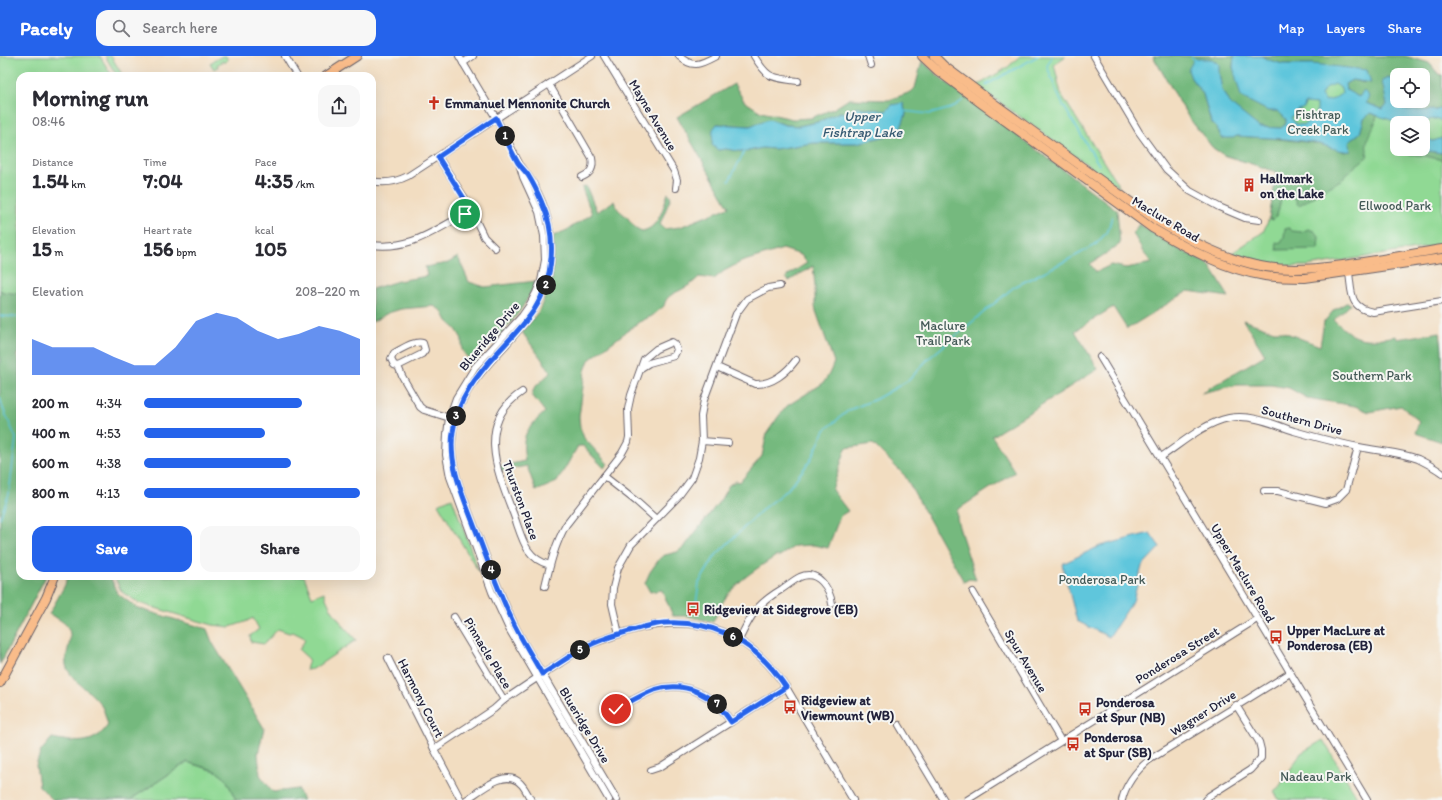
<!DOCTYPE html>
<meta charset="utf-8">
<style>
:root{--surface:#fff;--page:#f7f7f7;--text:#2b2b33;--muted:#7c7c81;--accent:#2563eb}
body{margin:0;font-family:Itim,sans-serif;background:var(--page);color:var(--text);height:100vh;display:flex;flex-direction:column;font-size:15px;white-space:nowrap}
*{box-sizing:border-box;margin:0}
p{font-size:13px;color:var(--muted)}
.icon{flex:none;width:22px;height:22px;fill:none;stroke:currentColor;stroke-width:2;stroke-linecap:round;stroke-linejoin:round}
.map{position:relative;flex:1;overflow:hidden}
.side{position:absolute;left:16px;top:16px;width:360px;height:508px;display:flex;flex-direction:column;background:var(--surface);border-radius:12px;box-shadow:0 4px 16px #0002}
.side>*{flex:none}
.buttons{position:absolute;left:1390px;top:12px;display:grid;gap:8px}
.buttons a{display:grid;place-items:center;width:40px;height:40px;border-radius:8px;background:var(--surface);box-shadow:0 4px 16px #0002;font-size:20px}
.pin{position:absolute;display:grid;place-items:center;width:34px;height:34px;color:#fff;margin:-17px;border:2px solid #fff;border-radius:50%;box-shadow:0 1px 4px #0007}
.km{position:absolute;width:20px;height:20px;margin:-10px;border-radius:50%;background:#222;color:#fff;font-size:11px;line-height:20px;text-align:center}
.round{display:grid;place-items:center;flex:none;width:42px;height:42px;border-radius:12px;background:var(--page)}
.head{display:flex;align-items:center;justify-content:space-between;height:68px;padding:0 16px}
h1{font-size:22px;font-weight:700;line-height:30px}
.stats{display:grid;grid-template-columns:repeat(3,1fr);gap:6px;height:68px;padding:4px 16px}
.stats div{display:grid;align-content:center}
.stats b{font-size:20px;font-weight:700}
.stats small{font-size:11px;font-weight:400}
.stats p{font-size:11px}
.chart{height:112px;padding:8px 16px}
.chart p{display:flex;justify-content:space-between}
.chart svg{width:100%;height:72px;margin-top:4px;fill:var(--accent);opacity:.7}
.cta{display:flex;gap:8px;margin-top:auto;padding:8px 16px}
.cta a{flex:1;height:46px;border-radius:12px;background:var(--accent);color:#fff;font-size:16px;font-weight:700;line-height:46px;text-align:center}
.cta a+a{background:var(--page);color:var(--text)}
ul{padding:0 16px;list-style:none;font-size:13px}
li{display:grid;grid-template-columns:64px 48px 1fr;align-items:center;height:30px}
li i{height:10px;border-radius:5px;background:var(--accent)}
header{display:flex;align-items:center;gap:24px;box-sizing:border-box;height:56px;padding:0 20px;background:var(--accent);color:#fff}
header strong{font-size:19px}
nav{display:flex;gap:22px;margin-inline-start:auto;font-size:14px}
.search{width:280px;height:36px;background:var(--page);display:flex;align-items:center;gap:10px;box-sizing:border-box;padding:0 14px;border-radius:12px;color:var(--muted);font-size:15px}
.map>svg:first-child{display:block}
.green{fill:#90d994;stroke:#597e68;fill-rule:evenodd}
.forest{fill:#74b97e;stroke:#4b6e5c;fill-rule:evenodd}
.water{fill:#5fc6dc;stroke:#40748c;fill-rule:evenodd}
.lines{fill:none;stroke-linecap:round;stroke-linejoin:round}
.stream{stroke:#5fc6dc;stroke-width:1.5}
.minor-casing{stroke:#6b636a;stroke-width:8}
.major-casing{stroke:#6b636a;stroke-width:10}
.minor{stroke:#fff;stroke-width:6}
.major{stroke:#f9bc8a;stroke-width:8}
.route-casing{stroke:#fff;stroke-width:8}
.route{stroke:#2563eb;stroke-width:5}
.labels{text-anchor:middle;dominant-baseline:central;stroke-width:4;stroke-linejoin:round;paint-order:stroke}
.poi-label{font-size:13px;font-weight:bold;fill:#22223b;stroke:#f6f6f2;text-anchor:start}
.park-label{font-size:13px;fill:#435956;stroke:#f6f6f2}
.street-label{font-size:13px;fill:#22223b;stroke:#f6f6f2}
.water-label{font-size:14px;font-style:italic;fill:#375b73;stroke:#f6f6f2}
</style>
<header>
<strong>Pacely</strong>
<div class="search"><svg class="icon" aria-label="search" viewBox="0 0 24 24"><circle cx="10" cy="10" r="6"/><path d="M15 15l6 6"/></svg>Search here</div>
<nav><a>Map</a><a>Layers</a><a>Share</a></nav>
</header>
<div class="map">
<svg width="1442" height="744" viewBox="0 0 1442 744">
<rect width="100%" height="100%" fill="#f6f6f2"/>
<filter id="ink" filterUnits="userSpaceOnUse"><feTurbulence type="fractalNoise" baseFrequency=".025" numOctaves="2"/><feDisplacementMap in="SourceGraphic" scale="8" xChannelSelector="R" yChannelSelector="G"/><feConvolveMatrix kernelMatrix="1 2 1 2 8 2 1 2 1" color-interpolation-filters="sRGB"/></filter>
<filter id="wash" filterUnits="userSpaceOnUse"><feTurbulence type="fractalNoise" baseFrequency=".012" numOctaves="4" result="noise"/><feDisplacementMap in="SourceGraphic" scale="16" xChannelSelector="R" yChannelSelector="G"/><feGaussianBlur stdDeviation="0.9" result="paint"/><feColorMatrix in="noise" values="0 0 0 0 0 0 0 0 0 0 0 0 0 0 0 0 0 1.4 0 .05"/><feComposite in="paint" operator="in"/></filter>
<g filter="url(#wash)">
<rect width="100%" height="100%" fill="#f2ddc1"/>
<!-- green -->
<g class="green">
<polygon points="0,0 100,0 112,20 20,20 20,297 16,299 20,307 20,520 46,520 0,608 0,238 3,236 0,234"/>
<polygon points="105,0 111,0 123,20 117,20"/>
<polygon points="222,0 226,0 228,4 224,7 223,5 217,9 218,11 214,13 210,7"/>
<polygon points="1020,0 1066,0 1054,8 1061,38 1120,132 977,30 1008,11"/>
<path d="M1153 0H1405L1429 7 1439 19H1442V189L1307 210H1290L1268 208 1232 197 1263 176 1269 163 1277 116 1224 99 1213 92 1189 62ZM1397 19H1423V45H1397ZM1397 67H1423V93H1397Z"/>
<polygon points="452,442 479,516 438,448"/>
<path d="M114 520H304L312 541 324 536C329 555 343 569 356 584L313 613 306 614 309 603 299 594 305 584 303 581 293 576 289 577 278 573 264 588 251 586 250 580 259 573 253 562 245 566 230 571 213 569 195 564 139 547 122 536Z"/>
<polygon points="1323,684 1359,744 1279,744 1274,735 1279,731 1301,697"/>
<polygon points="187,706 216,715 226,723 236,744 130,744"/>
</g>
<!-- forest -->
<g class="forest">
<path d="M1153 0H1234L1233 11 1237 22 1268 55H1278L1286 63V68L1281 72 1259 71 1246 62 1229 47 1222 34 1219 17 1212 3H1195L1191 22 1203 38 1211 66 1216 71 1222 82 1237 80 1269 82 1314 87 1336 92 1344 96 1351 95 1349 85 1360 77 1364 63 1370 57 1377 59C1374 77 1363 80 1368 100L1353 112 1344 122 1301 148 1298 149 1292 135 1288 136 1282 139 1277 160 1273 164 1269 163 1277 116 1224 99 1213 92 1189 62Z"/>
<polygon points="1261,0 1405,0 1429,7 1439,19 1442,19 1442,51 1438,54 1409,55 1396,50 1393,45 1397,41 1397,45 1423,45 1423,19 1397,19 1397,24 1387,21 1387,49 1382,53 1366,47 1365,36 1359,41 1346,34 1345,28 1352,24 1365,27 1313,8 1283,8 1269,4"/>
<path d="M922 5 942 23 1117 154 1120 188 1090 208 1096 216 1111 209 1126 212 1152 207 1143 196 1133 177 1139 168 1176 192 1208 207 1229 241 1188 235 1127 273 1113 251 1075 275 1098 313 992 380 1015 416 957 454V462L959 471 976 524 969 523 964 526 905 420 873 388 846 392 832 434 848 455 840 460 828 492 813 489 795 490 778 501 776 500C758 512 739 523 726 541 721 548 717 558 713 566L687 560H673L662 534 650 536 645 527 650 516 660 502 665 499 677 496 685 490 721 443 729 429 736 425 740 426 762 400 767 377 778 361 787 350 822 328C828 322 831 314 834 306L816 255 815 250V230L813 210 789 225 786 222 788 219 807 207 801 199 783 193 741 206 724 215 714 223 699 221C695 225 690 229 686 231 677 237 666 238 664 250L652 260 639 266 589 304 585 315 579 361 580 371 584 382 608 408 604 412 583 390H578L557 426 536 435 527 410 498 415 496 411 525 405C521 378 526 374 545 356L532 339 534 332 551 316 522 276 539 255 551 227 553 180 567 174 592 158 582 132 586 130 597 156 614 145C617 155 621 155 628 162 632 168 634 172 642 175 659 172 663 152 668 137L671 141 660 168 664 173 680 171 729 151 677 61 734 28 744 45 761 56 793 63 811 62 835 52 849 43 889 44 911 36 915 32ZM903 48 906 58 899 77 857 87H813L775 93 762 92 744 96 726 93 718 94 717 68 750 70 769 63 785 69 799 70 818 66 840 56 850 58 857 51 886 55 892 49Z"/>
<polygon points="1398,93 1414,93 1442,97 1442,104 1426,100 1401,97 1397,95"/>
<polygon points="1289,172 1292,175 1302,176 1308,173 1314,175 1319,180 1318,193 1277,194 1276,187 1281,186 1284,181 1285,173"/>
<path d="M458 201 469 226 485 231 536 225C524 257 498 281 474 305L466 300 462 294V283L456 273 447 265 442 255 434 250 401 253 388 257 372 266V233L398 225 427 220 425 211 448 207Z"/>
<polygon points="0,234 4,236 20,238 20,297 16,299 20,307 20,520 46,520 0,608"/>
<path d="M1348 246 1350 249 1334 264C1357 287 1366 285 1396 280L1397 283 1440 276 1442 294V386L1415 377 1419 365 1401 350 1369 356 1355 350 1307 342 1289 332 1271 329H1237L1201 337 1265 299 1243 264 1274 275H1281L1320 290 1324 266 1334 254Z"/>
<path d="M67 520H110L117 537 137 552 207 573 212 586 264 672 258 698 260 719 273 736 298 733 303 744H236L226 723 216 715 187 706 130 744H53L39 730 36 709 41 695 52 682C74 686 93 691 108 669 106 663 105 656 102 651 95 637 70 625 66 609 65 604 67 598 68 593 74 572 67 567 49 558L65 529Z"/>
</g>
<!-- water -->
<g class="water">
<path d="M1234 0H1261L1269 4 1283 8H1313L1367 14 1371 27 1352 24 1345 28 1346 34 1359 41 1364 35 1369 40 1366 47 1382 53 1387 49 1382 25 1387 21 1397 24V41L1394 45 1396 50 1409 55 1437 54 1442 51V65C1435 62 1427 62 1423 70V67H1400L1370 57 1364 63 1360 77 1349 85 1351 95C1342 97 1326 89 1315 87 1289 82 1263 82 1237 80L1233 82H1222L1216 71 1211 66 1203 38 1191 22 1188 14 1194 3H1212L1219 8V17L1222 34 1229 47 1259 71 1281 72 1286 68V63L1278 55H1268L1241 41 1233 11ZM1335 28 1341 32 1342 37 1334 43 1325 45 1321 39 1325 32ZM1305 47 1317 48V57L1304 69 1296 68 1291 62 1296 55 1304 52Z"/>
<polygon points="903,47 906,58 899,77 857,87 813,87 775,93 762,92 744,96 726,93 718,94 712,89 713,73 717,68 750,70 769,63 785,69 799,70 818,66 840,56 850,58 857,51 886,55 892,49"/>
<polygon points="1423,77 1425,82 1433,85 1442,82 1442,97 1414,93 1423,93"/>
<polygon points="1150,477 1160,491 1142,510 1133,545 1109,581 1077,565 1062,508 1100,490"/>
</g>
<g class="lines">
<!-- stream -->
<g class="stream">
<polyline points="1052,0 1047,10 1056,34 1063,49 1099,109"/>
<polyline points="1191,1 1196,4"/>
<polyline points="986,29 1038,0"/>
<polyline points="903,55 930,58 952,52 963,44"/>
<polyline points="729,125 744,96"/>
<polyline points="0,260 20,261"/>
<polyline points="0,341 2,350 16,382 9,438 0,462"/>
<polyline points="696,548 699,527 716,499 766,450 788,433 810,405 825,374 849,354 876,343 909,324 928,303 1014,231 1079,198 1096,188 1108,175 1112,160"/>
</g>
</g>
</g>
<g filter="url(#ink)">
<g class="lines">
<!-- minor casing -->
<g class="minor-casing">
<g id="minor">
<polyline points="285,0 297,20"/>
<polyline points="459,0 496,62 519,107 523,121 539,156 544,180 545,204 541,225 536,237 529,250 522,260 475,311 456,342 449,362 447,378 446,399 450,421 492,536 509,573 609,744"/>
<polyline points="604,0 674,115 677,124 676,132"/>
<path d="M679 0C693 13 701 8 716 0"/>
<path d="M754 0C769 24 771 21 798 25"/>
<polyline points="868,0 871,9"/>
<polyline points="1094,0 1139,76 1166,113 1190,135 1219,151 1245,162 1259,164"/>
<polyline points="463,7 473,0"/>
<path d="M549 28 592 102C594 112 591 117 582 121"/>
<polyline points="438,101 466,144 484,181 495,192"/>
<path d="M521 110C538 132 549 158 551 185 553 208 547 234 534 253 506 299 453 326 452 387 451 416 465 445 475 472 488 505 499 537 514 568 525 591 539 612 551 633 573 670 595 707 617 744"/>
<path d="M372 125C385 128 396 126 408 120L592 0"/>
<path d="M372 189C415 194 437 171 472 155"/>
<path d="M1349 217C1352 237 1349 252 1373 256L1442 245"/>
<polyline points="1100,301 1367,744"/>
<path d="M398 310 422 298 425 294 423 287C414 284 402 293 394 297L391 303 394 309 398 310 402 320 420 351 424 354 453 363"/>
<path d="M717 311 755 328C772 329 787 316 796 304"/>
<path d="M522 336C476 366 497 416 513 457 522 480 524 502 550 509"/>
<polyline points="702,385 728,387"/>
<path d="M1161 401C1182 387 1204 367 1229 362 1252 358 1273 368 1294 375 1315 381 1337 387 1359 391 1378 395 1400 396 1418 403 1426 407 1436 412 1442 417"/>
<polyline points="604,420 637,446 656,463"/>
<polyline points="1264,435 1278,435 1326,447 1337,443 1346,434 1358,391"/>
<path d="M545 530C550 509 555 488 566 469L622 397 628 386 629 381 628 353 631 339 644 303 656 293 672 286 675 288 677 294 674 300 649 307 641 312"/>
<polyline points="973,536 1061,685"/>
<polyline points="454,561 504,644"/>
<polyline points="619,578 612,548 613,532 618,512 631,489 678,441 692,422 699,402 702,385 701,360 704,344 736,258 747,243 768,232 780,230"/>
<path d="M739 584C744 574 749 563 756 554 763 545 772 539 782 533 788 529 794 524 800 521 818 513 830 533 832 548"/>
<polyline points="388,602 434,693"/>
<path d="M615 653C628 647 641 639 654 634 686 624 714 639 731 666"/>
<polyline points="899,669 944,744"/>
<polyline points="651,714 660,711 786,631"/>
<path d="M461 744 434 693 494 653 504 644C522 632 541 619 560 607 568 602 576 595 585 591 592 587 600 585 608 582 681 554 740 564 786 631L853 744"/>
<path d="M466 744C480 735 506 711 521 728 525 732 528 739 531 744"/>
<polyline points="967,744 1257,563"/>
<path d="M1122 744C1126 727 1136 715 1149 704L1290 617"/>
<polyline points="1205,744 1209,740 1250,714 1261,702 1261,694 1259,686 1236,649"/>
</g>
</g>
<!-- major casing -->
<g class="major-casing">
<g id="major">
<path d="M922 0 938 15 982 48 1152 172C1186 192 1226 214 1265 220 1278 222 1291 222 1305 222L1442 202"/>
<path d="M934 0 944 10 995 48 1157 165C1191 185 1227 205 1266 211 1299 216 1331 211 1363 206 1390 202 1416 197 1442 193"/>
<polyline points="326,20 357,0"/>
<polyline points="0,627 46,542 55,520"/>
</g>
</g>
<!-- minor -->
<use href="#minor" class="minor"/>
<!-- major -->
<use href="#major" class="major"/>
</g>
</g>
<g class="lines" filter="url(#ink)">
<!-- route casing -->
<g class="route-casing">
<path id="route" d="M465 158 472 155 438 101 496 62C503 77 510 93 518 107 521 111 525 115 528 119 533 127 538 137 542 147 557 180 554 223 534 254 524 269 510 283 498 296 477 319 457 344 453 376 448 409 464 442 475 472 488 505 499 538 515 570 523 586 533 602 542 618 556 610 569 600 584 592 596 585 612 580 626 576 639 572 652 568 665 567 718 564 757 588 786 631L731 666C714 639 686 624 654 634 641 639 628 647 616 653"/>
</g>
<!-- route -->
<use href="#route" class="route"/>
</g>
<!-- icons -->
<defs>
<g id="church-bare" transform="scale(1.08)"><path d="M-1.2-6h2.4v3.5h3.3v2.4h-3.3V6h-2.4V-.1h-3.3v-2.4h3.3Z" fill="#c8321e" stroke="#f6f6f2" stroke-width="2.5" paint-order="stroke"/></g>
<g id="building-bare" transform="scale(1.08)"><path d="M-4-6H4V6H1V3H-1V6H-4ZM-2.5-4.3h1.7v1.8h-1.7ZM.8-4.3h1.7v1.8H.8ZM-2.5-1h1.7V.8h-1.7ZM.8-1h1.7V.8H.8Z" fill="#c8321e" stroke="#f6f6f2" stroke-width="2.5" paint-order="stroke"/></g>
<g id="bus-bare" transform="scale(1.08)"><path d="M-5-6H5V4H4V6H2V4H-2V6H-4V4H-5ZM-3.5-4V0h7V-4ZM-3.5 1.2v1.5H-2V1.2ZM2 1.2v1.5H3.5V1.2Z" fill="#c8321e" stroke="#f6f6f2" stroke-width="2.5" paint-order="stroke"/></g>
</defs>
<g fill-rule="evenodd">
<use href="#church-bare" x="434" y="47"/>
<use href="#building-bare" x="1249" y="129"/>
<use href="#bus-bare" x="693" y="553"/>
<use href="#bus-bare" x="1276" y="581"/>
<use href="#bus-bare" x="790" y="651"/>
<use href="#bus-bare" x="1085" y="653"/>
<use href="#bus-bare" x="1073" y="688"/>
</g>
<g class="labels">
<!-- poi labels -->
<g class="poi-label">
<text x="445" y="47">Emmanuel Mennonite Church</text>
<text x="1260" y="122">Hallmark<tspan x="1260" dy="15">on the Lake</tspan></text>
<text x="704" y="553">Ridgeview at Sidegrove (EB)</text>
<text x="1287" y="574">Upper MacLure at<tspan x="1287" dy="15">Ponderosa (EB)</tspan></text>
<text x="801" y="644">Ridgeview at<tspan x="801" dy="15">Viewmount (WB)</tspan></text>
<text x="1096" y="646">Ponderosa<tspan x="1096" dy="15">at Spur (NB)</tspan></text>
<text x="1084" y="681">Ponderosa<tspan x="1084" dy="15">at Spur (SB)</tspan></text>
</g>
<!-- park labels -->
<g class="park-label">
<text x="1318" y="58">Fishtrap<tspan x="1318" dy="15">Creek Park</tspan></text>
<text x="1395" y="149">Ellwood Park</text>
<text x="943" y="269">Maclure<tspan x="943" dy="15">Trail Park</tspan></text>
<text x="1372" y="319">Southern Park</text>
<text x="1102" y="523">Ponderosa Park</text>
<text x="1316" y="720">Nadeau Park</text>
</g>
<!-- street labels -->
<g class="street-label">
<text transform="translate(653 59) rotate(59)">Mayne Avenue</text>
<text transform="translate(1166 163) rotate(31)">Maclure Road</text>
<text transform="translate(489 280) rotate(-50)">Blueridge Drive</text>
<text transform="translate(1302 364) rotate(15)">Southern Drive</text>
<text transform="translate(521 444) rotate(70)">Thurston Place</text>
<text transform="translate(1243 517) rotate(59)">Upper Maclure Road</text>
<text transform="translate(488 597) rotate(59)">Pinnacle Place</text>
<text transform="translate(1177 599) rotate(-32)">Ponderosa Street</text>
<text transform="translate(1026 605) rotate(59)">Spur Avenue</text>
<text transform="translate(421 642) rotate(63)">Harmony Court</text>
<text transform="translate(1203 657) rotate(-32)">Wagner Drive</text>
<text transform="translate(585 669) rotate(59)">Blueridge Drive</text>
</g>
<!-- water labels -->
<g class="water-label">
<text x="862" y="60">Upper<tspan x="862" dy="16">Fishtrap Lake</tspan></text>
</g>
</g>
</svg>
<div class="buttons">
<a><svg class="icon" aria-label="locate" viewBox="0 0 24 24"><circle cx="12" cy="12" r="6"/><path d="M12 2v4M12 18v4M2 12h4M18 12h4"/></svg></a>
<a><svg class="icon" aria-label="layers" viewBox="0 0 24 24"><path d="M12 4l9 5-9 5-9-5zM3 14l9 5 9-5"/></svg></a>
</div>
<div class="pin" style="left:465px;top:158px;background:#1e9e55"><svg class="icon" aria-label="arrive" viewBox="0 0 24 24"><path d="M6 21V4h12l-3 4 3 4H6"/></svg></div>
<div class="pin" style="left:616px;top:653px;background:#d93025"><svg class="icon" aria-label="check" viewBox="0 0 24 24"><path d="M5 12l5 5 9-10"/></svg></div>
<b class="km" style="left:505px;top:80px">1</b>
<b class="km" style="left:546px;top:229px">2</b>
<b class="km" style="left:456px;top:360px">3</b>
<b class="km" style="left:491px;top:514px">4</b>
<b class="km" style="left:580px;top:594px">5</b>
<b class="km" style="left:733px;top:581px">6</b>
<b class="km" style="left:717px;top:648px">7</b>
<section class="side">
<div class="head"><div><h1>Morning run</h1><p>08:46</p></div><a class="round"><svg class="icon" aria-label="share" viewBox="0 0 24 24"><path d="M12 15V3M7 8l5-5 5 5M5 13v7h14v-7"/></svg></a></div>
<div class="stats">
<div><p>Distance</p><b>1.54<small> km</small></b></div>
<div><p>Time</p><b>7:04</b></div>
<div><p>Pace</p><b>4:35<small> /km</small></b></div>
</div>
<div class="stats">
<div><p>Elevation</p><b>15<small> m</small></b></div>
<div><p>Heart rate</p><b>156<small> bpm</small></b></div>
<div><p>kcal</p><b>105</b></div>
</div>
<div class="chart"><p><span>Elevation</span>208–220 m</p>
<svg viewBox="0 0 160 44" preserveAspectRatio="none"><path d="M0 44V22L10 27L20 27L30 27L40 33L50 38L60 38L70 27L80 11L90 6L100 9L110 17L120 22L130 19L140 14L150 17L160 22V44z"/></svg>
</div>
<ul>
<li><b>200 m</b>4:34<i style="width:73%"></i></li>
<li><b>400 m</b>4:53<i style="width:56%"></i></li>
<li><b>600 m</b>4:38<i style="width:68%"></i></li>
<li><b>800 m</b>4:13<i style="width:100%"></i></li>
</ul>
<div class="cta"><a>Save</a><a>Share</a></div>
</section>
</div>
